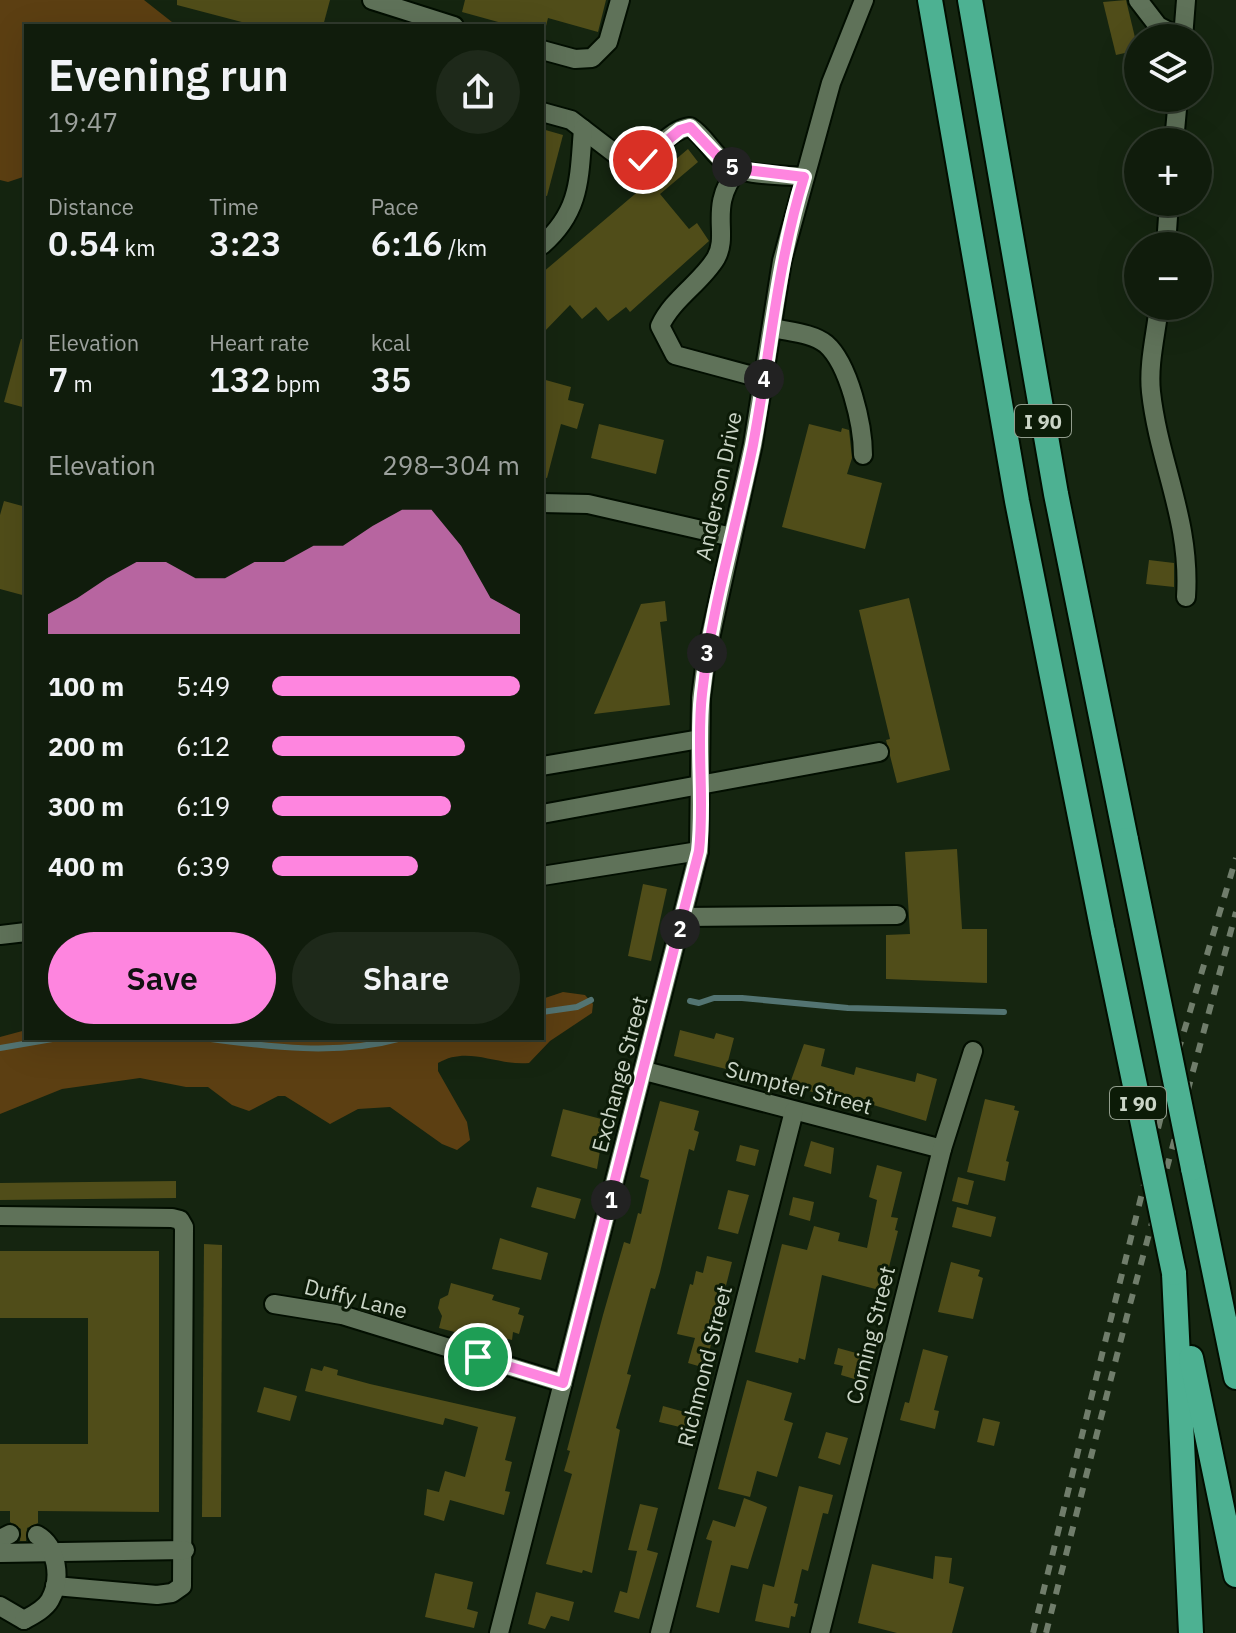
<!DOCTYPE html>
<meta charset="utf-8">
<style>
:root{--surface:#101c0c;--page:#1e291a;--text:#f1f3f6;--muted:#9ca19d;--line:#303a2d;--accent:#fe85df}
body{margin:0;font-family:"IBM Plex Sans",sans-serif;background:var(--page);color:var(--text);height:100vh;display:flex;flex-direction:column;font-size:30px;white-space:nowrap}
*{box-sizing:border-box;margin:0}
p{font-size:26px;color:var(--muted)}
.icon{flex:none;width:44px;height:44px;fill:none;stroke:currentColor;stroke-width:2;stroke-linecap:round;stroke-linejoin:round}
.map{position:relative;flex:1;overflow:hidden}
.panel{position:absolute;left:24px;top:24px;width:520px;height:1016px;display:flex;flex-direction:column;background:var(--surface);border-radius:0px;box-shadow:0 8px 32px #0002,0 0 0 2px var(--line)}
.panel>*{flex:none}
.tools{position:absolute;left:1124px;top:24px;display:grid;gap:16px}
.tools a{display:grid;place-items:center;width:88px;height:88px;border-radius:50%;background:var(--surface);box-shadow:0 8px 32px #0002,0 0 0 2px var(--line);font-size:40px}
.pin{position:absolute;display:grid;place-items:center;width:68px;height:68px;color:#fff;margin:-34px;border:4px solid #fff;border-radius:50%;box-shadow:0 2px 8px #0007}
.km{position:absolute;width:40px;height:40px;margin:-20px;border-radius:50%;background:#222;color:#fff;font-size:22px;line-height:40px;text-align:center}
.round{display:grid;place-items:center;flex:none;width:84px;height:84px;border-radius:42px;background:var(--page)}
.head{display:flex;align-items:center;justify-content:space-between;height:136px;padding:0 24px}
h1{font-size:44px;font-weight:600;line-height:60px}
.stats{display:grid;grid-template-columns:repeat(3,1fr);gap:12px;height:136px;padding:8px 24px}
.stats div{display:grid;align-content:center}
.stats b{font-size:34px;font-weight:600}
.stats small{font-size:22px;font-weight:400}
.stats p{font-size:22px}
.chart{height:224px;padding:16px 24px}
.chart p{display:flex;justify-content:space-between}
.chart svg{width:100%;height:144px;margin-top:8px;fill:var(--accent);opacity:.7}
.cta{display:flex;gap:16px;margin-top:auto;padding:16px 24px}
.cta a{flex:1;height:92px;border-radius:48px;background:var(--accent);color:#111;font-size:32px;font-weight:600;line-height:92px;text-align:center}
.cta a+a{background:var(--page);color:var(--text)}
ul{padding:0 24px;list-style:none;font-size:26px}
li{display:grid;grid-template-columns:128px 96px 1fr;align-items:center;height:60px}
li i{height:20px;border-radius:10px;background:var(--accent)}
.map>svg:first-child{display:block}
.forest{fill:#5c3f12}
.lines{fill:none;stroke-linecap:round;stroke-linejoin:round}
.stream{stroke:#537472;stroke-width:6}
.building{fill:#504d19}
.minor-casing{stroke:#020e00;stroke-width:22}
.highway-casing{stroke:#020e00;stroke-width:28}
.minor{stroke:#5f7259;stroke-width:18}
.highway{stroke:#4db192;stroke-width:24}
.rail{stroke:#707d6b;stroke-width:6;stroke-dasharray:10 10;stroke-linecap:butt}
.highway-bridge-casing{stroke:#020e00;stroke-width:28;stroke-linecap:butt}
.highway-bridge{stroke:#4db192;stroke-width:24}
.route-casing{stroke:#fff;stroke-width:16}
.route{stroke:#fe85df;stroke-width:10}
.labels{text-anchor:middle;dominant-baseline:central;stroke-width:6;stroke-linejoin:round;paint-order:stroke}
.shield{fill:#0c1b07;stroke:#929d8d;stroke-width:2}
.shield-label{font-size:20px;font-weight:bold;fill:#cbd5c7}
.street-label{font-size:22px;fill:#cbd5c7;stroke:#0c1b07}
</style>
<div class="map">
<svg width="1236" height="1633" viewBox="0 0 1236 1633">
<rect width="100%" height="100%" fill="#152510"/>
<!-- forest -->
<g class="forest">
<polygon points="0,0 144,0 177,26 26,26 26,176 8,182 0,180"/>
<path d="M563 992 585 995 593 1004 592 1013 550 1041 529 1063C497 1066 468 1045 438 1063V1071L467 1122 470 1140 457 1150 442 1144 390 1107 358 1109 330 1124 285 1096H278L249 1111 232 1105 208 1087H186L140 1078 62 1089 0 1114V1037L26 1030V1038H542V999Z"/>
</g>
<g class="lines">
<!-- stream -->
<g class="stream">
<polyline points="690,1001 699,1003 714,998 742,998 848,1008 1004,1012"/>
<polyline points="542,1012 577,1007 591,1000"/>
<path d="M204 1038C269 1047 338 1056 402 1038"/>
<polyline points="0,1048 58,1038"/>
</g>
</g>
<!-- building -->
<g class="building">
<polygon points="177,0 330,0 323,26 257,26 177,5"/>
<polygon points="465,0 606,0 598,32 548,18 546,26 513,26 462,12"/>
<polygon points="1126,0 1138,50 1116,55 1103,2"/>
<polygon points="542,129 563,135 547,196 542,195"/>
<polygon points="688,149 698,162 660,194 689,229 697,223 709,241 630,312 626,307 608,321 596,307 582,319 570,305 542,334 542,273"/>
<polygon points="21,339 26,339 26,408 4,402"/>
<polygon points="542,379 571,387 568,400 584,404 577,429 561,424 547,478 542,477"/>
<polygon points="599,424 664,440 656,474 591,458"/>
<polygon points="809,424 841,432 842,428 849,430 852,458 847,474 882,483 865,549 782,527"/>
<polygon points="4,501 26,507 26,596 0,589 0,515"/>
<polygon points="1149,560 1174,563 1174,587 1146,584"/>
<polygon points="909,598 950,770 897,783 886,740 890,739 859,610"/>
<polygon points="665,601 667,621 660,622 670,705 594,714 641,604"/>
<polygon points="957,849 962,929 987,929 987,983 886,979 886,935 910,934 905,852"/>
<polygon points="643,884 667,889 651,961 628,956"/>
<polygon points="680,1030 714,1039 716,1033 734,1038 726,1069 674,1056"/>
<polygon points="804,1044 825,1049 821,1066 854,1075 856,1067 915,1082 917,1073 937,1079 926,1121 870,1104 869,1110 852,1106 852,1102 789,1086"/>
<polygon points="985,1099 1015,1106 1014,1110 1019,1111 1006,1161 1009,1162 1005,1181 967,1172"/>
<polygon points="660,1101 699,1111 694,1130 699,1132 694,1151 689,1149 660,1272 655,1289 651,1288 627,1374 631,1375 616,1428 620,1430 592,1573 583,1570 582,1573 546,1564 572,1474 564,1471 570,1451 567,1450 603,1315 624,1242 630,1244 638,1213 641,1214 649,1180 640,1177"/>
<polygon points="563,1109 605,1120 597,1169 551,1156"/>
<polygon points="811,1141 834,1148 831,1174 804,1166"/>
<polygon points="740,1145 759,1150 755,1166 736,1161"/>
<polygon points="877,1165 902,1172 891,1217 898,1218 895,1230 898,1231 883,1291 822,1275 805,1360 799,1358 798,1363 755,1352 782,1244 807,1250 814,1226 840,1233 838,1241 867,1248 877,1200 869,1197"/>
<polygon points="958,1177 974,1181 968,1205 952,1201"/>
<polygon points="176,1181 176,1198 0,1200 0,1183"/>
<polygon points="537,1187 581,1199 575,1219 531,1207"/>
<polygon points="728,1190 749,1195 738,1234 718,1229"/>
<polygon points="793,1197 814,1202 810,1221 789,1215"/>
<polygon points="957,1207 996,1217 991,1237 952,1227"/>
<polygon points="500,1238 548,1253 541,1280 492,1269"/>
<polygon points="204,1244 222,1245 221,1517 202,1517"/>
<polygon points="0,1251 159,1251 159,1512 38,1511 38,1523 27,1528 26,1541 20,1541 21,1529 10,1522 10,1511 0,1511 0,1444 88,1444 88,1318 0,1318"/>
<polygon points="707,1256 732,1262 705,1368 688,1363 695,1338 677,1334 690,1284 693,1285 696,1271 703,1273"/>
<polygon points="951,1262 980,1270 978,1276 983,1278 973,1319 938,1312"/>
<polygon points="451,1283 494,1295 492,1300 520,1308 518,1314 524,1316 519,1334 513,1332 512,1340 483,1333 482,1339 439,1328 442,1316 438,1308 440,1299 448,1295"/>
<polygon points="838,1348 867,1356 861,1381 841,1375 843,1366 834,1364"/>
<polygon points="923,1349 948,1356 934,1410 939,1411 935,1429 900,1420 905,1402 909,1403"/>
<polygon points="324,1366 338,1370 337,1375 370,1384 516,1417 505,1460 512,1462 505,1491 510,1492 504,1515 450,1500 444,1521 424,1515 427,1489 439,1492 445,1471 465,1477 478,1427 445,1418 443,1425 305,1391 311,1368 322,1371"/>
<polygon points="747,1380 792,1393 784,1420 793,1423 777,1477 757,1471 750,1497 718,1489"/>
<polygon points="264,1387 297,1396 290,1421 257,1412"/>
<polygon points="663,1406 692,1414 688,1429 659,1422"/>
<polygon points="983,1418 1000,1422 994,1446 977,1442"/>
<polygon points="826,1432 848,1438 840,1465 818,1458"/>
<polygon points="799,1486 833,1495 828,1514 823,1513 808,1571 802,1569 794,1603 798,1604 795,1617 791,1616 789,1628 755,1621 763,1584 774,1587"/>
<polygon points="744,1498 767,1507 748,1569 731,1565 719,1613 696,1607 712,1541 706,1539 713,1520 735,1527"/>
<polygon points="640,1504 658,1508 647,1550 658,1553 639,1619 614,1612 620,1591 627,1593 637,1551 628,1550"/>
<polygon points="935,1556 952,1558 949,1583 964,1587 952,1633 897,1633 858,1623 872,1564 933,1579"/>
<polygon points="435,1573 473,1582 467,1609 478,1612 474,1628 425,1617"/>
<polygon points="536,1592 574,1602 569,1621 551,1616 545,1629 528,1624"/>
</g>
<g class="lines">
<!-- minor casing -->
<g class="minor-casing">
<g id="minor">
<polyline points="372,0 454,26"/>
<polyline points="1138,0 1158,26 1181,38"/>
<polyline points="1183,38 1186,0"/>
<polyline points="542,50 575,59 592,58 608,42 620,0"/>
<path d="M542 112 571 120 626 162C655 159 666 130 690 127 705 136 712 154 727 164 747 177 781 174 804 177"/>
<polyline points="1174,142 1178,98"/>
<path d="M738 169C707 207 730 233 716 258 701 283 673 298 660 326L675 355 764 379"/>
<path d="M542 245C581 211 579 178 583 129"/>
<polyline points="1166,246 1169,202"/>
<path d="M1159 306C1156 334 1148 364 1151 392 1159 464 1191 520 1186 597"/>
<path d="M773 328C790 332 812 333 826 344 849 364 863 425 863 455"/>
<polyline points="542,503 588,504 732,537"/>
<polyline points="542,766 700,739"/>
<polyline points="542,814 879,752"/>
<polyline points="542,876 699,851"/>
<polyline points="683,917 897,915"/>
<polyline points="0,935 26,932"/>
<polyline points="645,1071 942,1149"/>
<polyline points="0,1216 172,1218 180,1220 184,1227 182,1586 172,1593 157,1595 55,1586"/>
<polyline points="274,1304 342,1315 563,1383"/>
<polyline points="0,1539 10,1534"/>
<polyline points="0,1553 185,1550"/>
<polyline points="0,1606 24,1620"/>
<path d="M24 1620C33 1615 45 1609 50 1600 62 1579 57 1546 37 1535"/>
<polyline points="499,1633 699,851 701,698 707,652 753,444 782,261 831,83 864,0"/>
<polyline points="660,1633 794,1111"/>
<polyline points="820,1633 942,1149 973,1051"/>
</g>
</g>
<!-- highway casing -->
<g class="highway-casing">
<g id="highway">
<polyline points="930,0 1017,501 1103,932"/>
<polyline points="970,0 1056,494 1126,840"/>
<polyline points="1193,1168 1236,1377"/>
<polyline points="1174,1273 1191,1633"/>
<polyline points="1191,1358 1236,1575"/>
</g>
</g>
<!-- minor -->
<use href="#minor" class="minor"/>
<!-- highway -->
<use href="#highway" class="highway"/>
<!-- rail -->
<g class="rail">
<polyline points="1033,1633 1173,1068 1236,858"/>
<polyline points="1046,1633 1129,1308 1236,912"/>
</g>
<!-- highway-bridge casing -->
<g class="highway-bridge-casing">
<g id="highway-bridge">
<polyline points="1126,840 1193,1168"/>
<polyline points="1103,932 1174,1273"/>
</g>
</g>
<!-- highway-bridge -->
<use href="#highway-bridge" class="highway-bridge"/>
</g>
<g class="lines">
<!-- route casing -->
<g class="route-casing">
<path id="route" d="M478 1357 563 1383 699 851C705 799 696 746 702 694 711 610 736 528 753 445 770 355 777 264 804 177L738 169 724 163 690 127 680 130 643 160"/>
</g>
<!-- route -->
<use href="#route" class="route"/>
</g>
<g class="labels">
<!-- shield labels -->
<g class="shield">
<rect x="1015" y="405" width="56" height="32" rx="6"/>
<rect x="1110" y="1087" width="56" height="32" rx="6"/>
</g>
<g class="shield-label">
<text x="1043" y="421">I 90</text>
<text x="1138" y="1103">I 90</text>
</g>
<!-- street labels -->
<g class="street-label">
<text transform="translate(718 486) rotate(-78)">Anderson Drive</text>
<text transform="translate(619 1074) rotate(-75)">Exchange Street</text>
<text transform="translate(799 1087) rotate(15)">Sumpter Street</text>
<text transform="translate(356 1298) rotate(14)">Duffy Lane</text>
<text transform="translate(870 1335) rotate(-76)">Corning Street</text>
<text transform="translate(704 1366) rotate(-76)">Richmond Street</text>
</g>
</g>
</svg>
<div class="tools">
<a><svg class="icon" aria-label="layers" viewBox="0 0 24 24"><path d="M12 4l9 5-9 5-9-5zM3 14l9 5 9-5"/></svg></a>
<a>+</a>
<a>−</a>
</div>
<div class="pin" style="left:478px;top:1357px;background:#1e9e55"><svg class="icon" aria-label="arrive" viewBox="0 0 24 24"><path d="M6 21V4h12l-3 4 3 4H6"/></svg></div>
<div class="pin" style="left:643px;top:160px;background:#d93025"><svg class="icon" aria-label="check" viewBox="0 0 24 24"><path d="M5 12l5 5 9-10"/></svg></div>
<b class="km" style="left:611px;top:1200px">1</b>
<b class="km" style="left:680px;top:929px">2</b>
<b class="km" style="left:707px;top:653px">3</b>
<b class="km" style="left:764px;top:379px">4</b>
<b class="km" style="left:732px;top:167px">5</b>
<section class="panel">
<div class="head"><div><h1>Evening run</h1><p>19:47</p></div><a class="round"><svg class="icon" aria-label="share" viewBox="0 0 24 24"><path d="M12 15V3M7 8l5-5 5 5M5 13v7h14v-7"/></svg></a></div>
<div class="stats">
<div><p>Distance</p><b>0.54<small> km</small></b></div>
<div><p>Time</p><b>3:23</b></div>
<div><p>Pace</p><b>6:16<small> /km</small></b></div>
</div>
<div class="stats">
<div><p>Elevation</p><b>7<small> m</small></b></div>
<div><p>Heart rate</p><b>132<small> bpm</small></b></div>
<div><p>kcal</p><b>35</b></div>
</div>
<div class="chart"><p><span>Elevation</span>298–304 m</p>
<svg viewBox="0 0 160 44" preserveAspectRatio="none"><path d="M0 44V38L10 33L20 27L30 22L40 22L50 27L60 27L70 22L80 22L90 17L100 17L110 11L120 6L130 6L140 17L150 33L160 38V44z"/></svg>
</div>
<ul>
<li><b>100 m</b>5:49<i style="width:100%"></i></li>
<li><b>200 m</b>6:12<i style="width:78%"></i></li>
<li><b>300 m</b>6:19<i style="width:72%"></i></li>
<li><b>400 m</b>6:39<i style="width:59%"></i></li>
</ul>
<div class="cta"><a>Save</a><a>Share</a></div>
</section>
</div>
